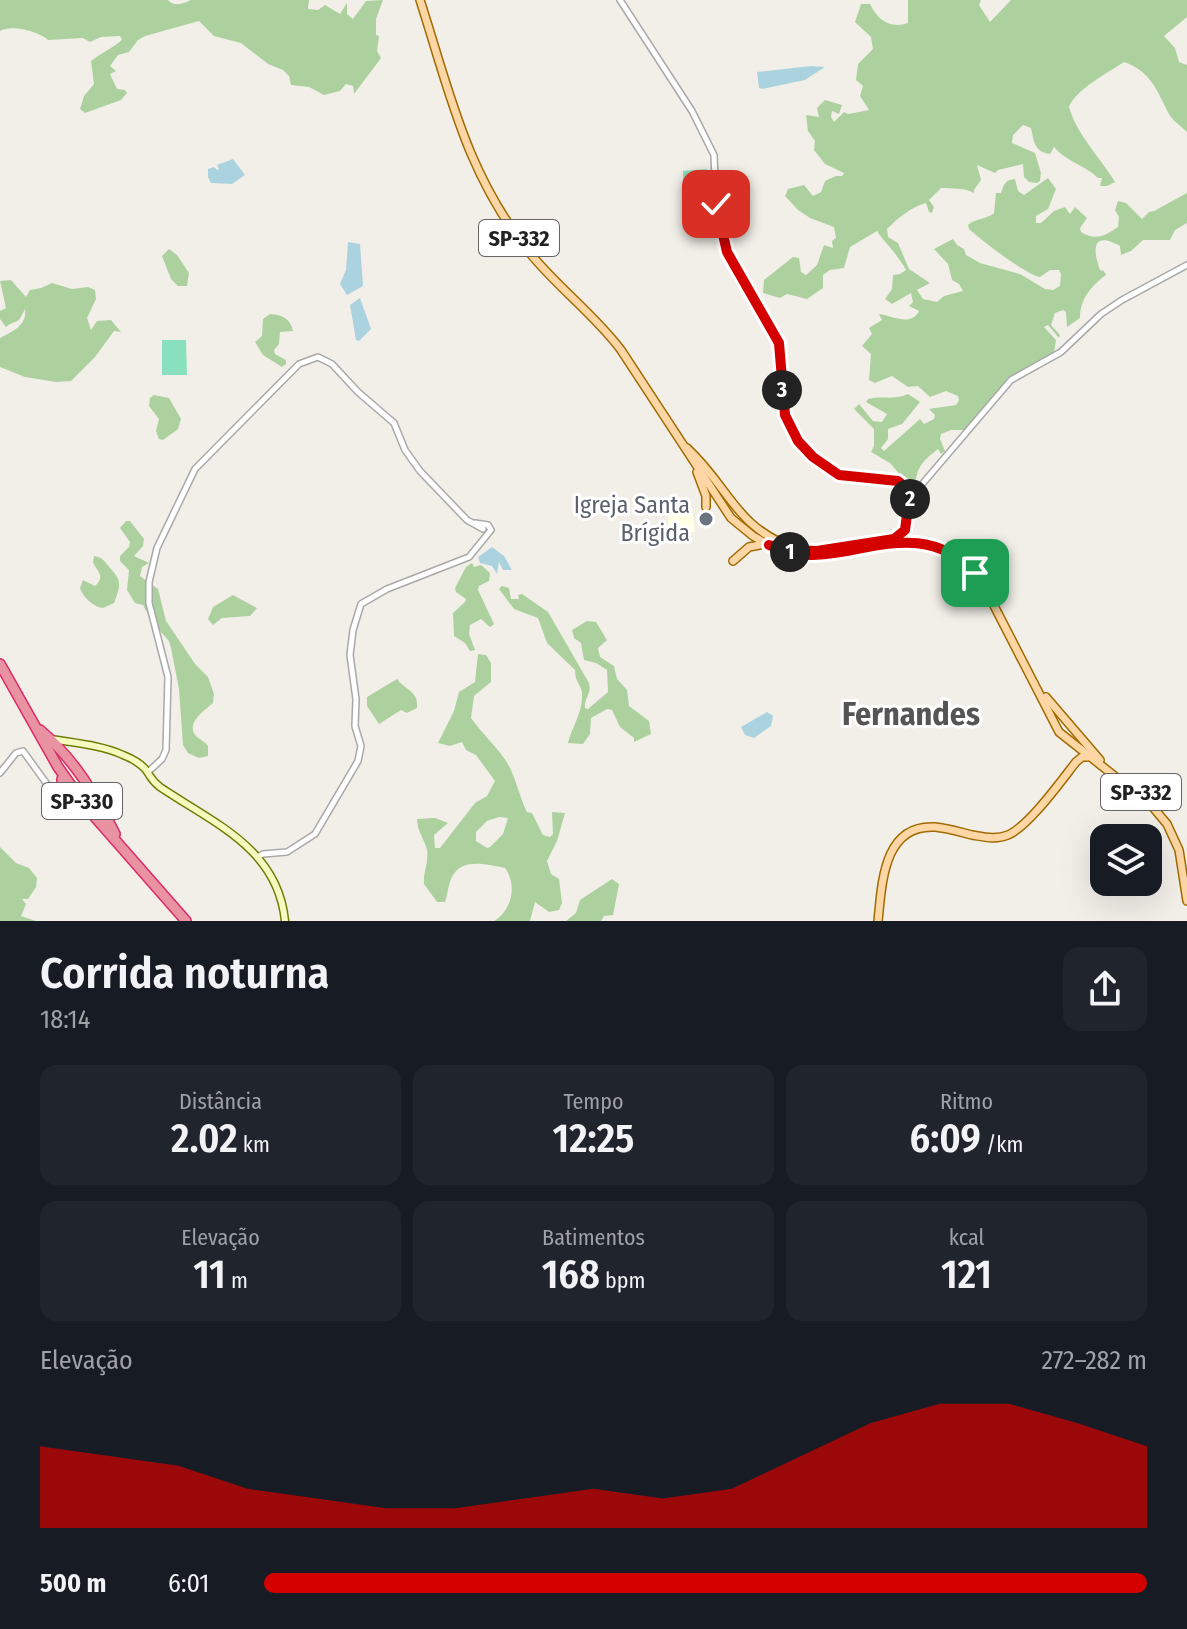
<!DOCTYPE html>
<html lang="pt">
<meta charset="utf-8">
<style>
:root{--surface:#171b24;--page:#20242c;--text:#f1f3f6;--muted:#9ea1a6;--accent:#d40000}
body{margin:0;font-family:"Fira Sans Condensed",sans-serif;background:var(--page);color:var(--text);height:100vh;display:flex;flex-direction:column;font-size:30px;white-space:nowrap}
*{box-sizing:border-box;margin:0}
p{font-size:26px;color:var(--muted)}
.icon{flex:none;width:44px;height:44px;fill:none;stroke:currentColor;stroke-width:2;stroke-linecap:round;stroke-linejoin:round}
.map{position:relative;height:921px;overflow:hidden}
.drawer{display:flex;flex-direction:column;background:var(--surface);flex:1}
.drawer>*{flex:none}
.tools{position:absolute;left:1090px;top:824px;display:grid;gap:16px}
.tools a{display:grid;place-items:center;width:72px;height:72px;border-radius:16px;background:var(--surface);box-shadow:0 8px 32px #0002;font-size:40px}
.pin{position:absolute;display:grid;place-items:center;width:68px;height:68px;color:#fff;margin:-34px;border-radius:16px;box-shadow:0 4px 12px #0006}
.km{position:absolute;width:40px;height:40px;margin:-20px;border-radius:50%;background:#222;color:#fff;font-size:22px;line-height:40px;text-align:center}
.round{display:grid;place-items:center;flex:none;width:84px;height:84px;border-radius:16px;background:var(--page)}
.headline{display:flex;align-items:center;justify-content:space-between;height:136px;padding:0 40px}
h1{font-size:44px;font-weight:600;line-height:60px}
.stats{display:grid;grid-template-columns:repeat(3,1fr);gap:12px;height:136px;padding:8px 40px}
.stats div{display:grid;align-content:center;border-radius:16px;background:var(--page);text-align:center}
.stats b{font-size:40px;font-weight:600}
.stats small{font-size:22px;font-weight:400}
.stats p{font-size:22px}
.chart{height:224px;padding:16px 40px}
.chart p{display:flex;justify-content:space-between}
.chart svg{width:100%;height:144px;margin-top:8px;fill:var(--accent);opacity:.7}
ul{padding:0 40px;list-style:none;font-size:26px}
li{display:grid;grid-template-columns:128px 96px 1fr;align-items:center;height:60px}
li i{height:20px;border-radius:10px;background:var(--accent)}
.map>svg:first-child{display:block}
.education{fill:#ffffe5}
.forest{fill:#add19e;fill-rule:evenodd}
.pitch{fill:#88e0be}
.water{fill:#aad3df}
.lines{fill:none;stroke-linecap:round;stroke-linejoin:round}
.tertiary-casing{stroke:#a9a9a9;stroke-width:8}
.secondary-casing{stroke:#707d05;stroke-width:9}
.primary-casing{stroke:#a06b00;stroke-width:10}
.motorway-casing{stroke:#dc2a67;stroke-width:12}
.tertiary{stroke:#fff;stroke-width:5}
.secondary{stroke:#f7fabf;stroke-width:6}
.primary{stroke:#fcd6a4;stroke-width:7}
.motorway{stroke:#e892a2;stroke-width:9}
.route-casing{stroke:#fff;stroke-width:16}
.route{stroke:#d40000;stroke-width:10}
.worship-dot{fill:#6b7280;stroke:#fff;stroke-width:3}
.labels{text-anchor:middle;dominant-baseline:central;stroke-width:6;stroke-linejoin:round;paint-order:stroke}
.shield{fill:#fff;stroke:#646464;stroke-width:2}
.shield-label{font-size:22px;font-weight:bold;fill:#222}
.worship-label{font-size:24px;fill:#5b616d;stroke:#fff;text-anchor:end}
.district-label{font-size:32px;font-weight:bold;fill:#555;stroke:#fff}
</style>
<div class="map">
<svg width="1187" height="921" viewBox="0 0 1187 921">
<rect width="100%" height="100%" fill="#f2efe9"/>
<!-- education -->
<polygon class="education" points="667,507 692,507 695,532 669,534"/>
<!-- forest -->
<g class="forest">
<path d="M0 0H168C174 7 183 4 191 0H309L308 9 318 10 325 5 340 14 347 3V14L353 19 366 1 383 0 376 19V35L379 36 377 51 381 58 354 94 353 86 346 84 340 91 324 95 309 87 291 85 289 76 283 70 268 64 241 43 214 36 199 21 145 36 138 40 129 52 118 55 110 66 116 71 110 74 117 89 125 90 127 93 121 100 85 113 80 109 84 96 94 84 91 61C101 53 113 48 122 40L120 36 101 37 90 42 83 38 48 40C40 32 11 24 0 31Z"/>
<path d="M908 0H981L979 5 990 22 1011 0H1187V17L1164 36 1175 48 1179 62 1187 65V132C1181 126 1173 121 1169 114 1157 91 1151 71 1124 62 1109 72 1075 90 1069 107 1077 135 1100 157 1115 182L1107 186H1100L1102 178H1098C1085 165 1065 161 1054 147L1050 154C1034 152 1034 141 1031 128L1023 125 1013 135 1012 143 1035 153 1041 173 1040 181 1037 183 1029 182 1024 177 1023 164 998 170 995 173 977 165 981 180 974 190V193C962 187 952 189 941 188L929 200 934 207 932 213 929 212 926 203C911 207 898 218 887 229L888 237 898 243 909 269 930 283 917 290 923 299 937 302 944 296 963 291 959 284 952 280 948 264 934 249 953 239 957 245 964 249 966 255 980 263 1020 274 1045 289 1053 290 1060 286 1061 274 1059 270H1050L1040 277C1026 275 981 240 969 229L968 225C975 218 986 220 994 213L996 193H1001C1004 184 1005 180 1015 179L1018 191 1024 195 1048 178 1056 189 1048 209 1036 216V223H1041L1054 211 1065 207 1070 214 1075 207 1087 218 1080 228 1081 232C1095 241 1105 236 1118 227L1119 217 1115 210 1118 201 1126 203 1142 219 1149 212 1154 211 1187 193V223L1175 230 1170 240H1143L1131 251 1121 255 1120 246C1093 231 1092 248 1100 270L1104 271 1106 275C1091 286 1080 299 1080 318L1067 327 1066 312 1063 310 1055 313 1051 325 1060 335 1059 338 1048 325 1044 327 1056 340 1054 353C1041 362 1026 366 1014 376 993 392 983 409 969 430H951L941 434 940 439 945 451 941 454 938 449C931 455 923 460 919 469 915 477 918 481 910 486L902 482V477L890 463 871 452 874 446V429L854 409 859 404 873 421 882 422 887 414 866 402 868 399C884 395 891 401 908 394L920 402 902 424 888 429V439L881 448 884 451 920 419 924 424 934 419 935 415 929 409 956 405 959 400 958 396 946 391 930 397 918 386 908 387 892 376 875 383 869 380 871 354 862 346 872 334 869 328 882 320 879 314C893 316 911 327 919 311L909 306 913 302 911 293 892 304 885 299 892 289 893 275 900 274 906 270C899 256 884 242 877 231L850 247 844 268 830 270 823 275V288L807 299 787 294 780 298 763 293 764 280 793 257 799 258 801 272 806 275 817 265 824 245 833 248 832 241 836 238 834 227 810 218 798 210 785 196 788 189 804 185 813 196 821 192 825 181 836 176H842L844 173 825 164 814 150 815 141 808 131 806 115 819 117 817 108 825 100 842 105 839 114 832 111 831 117 834 122 844 112 848 114 869 110 860 96 863 86 856 80 858 64 873 49 871 37 855 22 861 4H870C878 21 891 29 908 23Z"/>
<polygon points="169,249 177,255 189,273 187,286 178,286 171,279 162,256"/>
<path d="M11 280 26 297 30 290 41 288 52 283 72 289 88 287 95 290 96 299 87 318 91 330 97 321 111 320 121 332 114 331 95 357 71 381 56 382 25 377 0 367V338C13 331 27 326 25 309 16 327 20 317 6 327L0 319V311L6 308 0 281Z"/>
<path d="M270 314C284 315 290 319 293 331L280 332 279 344 274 350 275 354 286 360V364L282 367 263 355 255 342 262 336 263 319Z"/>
<polygon points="154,395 169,398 181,419 178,429 163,440 159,439 156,431 159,419 149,406 150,398"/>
<path d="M126 521H130L144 539 143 546 134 556 149 563 142 567 140 576 158 589 166 621 195 664 208 677 214 694 213 703C204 711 184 724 197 737 201 740 205 742 208 746V756L199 758 188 753 183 745 179 689 171 648 169 641 153 623 143 605 135 603 127 590 129 570 120 561V556L129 547 130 542 120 528Z"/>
<path d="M94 556C104 558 104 561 110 568 122 581 121 585 114 603L103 608C93 607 83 597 80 588L83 580 95 586C106 576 97 572 93 562Z"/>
<polygon points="472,563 474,567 481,565 490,573 489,581 479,586 478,590 494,624 490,627 481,619 470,625 469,634 475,650 470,651 465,643 454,636 453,613 465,602 466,599 456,592 455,588 466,567"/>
<path d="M502 586 509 588 511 599H519L518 595 522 594 548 612 589 683C592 693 584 698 585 708L588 709 608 692 607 670 596 663 584 660 581 643 574 638 572 630 587 621 596 622 607 640 598 648 600 657 614 666 617 679 627 690 629 706 649 721 651 734 634 742V738L620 727 612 710 607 709 591 718 590 734 583 744 568 743C572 727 583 712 582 694 582 685 575 683 575 670L547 643 538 618 514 609 499 589Z"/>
<polygon points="233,595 257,608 250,616 222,618 213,625 208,619 213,607"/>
<path d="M478 654 486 655 491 663V682L474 696 471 718C481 732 494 744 504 758 516 775 518 794 527 812L532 813 543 835 550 837 553 834 552 812 565 813 557 841 547 861 551 874 559 879 562 903 559 910 549 912 535 902 530 921H494C511 911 518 886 505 868 488 865 462 857 452 877 448 884 448 894 445 902H437L424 884C423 872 429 862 427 850 424 838 417 831 417 819L435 818 448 823 434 835 435 848H440L475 803 487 796 495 781 476 755 466 750 462 742 450 746 438 743 454 711 459 692 475 682ZM499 817 508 818 503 834 490 847 487 848 476 841V832L487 821Z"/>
<path d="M397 679C405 690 419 691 417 708L407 713 401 710 379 724 367 706V697Z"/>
<polygon points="0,847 16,863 29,868 37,878 36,887 28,899 22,899 26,904 21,916 36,921 0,921"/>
<polygon points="612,879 619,884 613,915 604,916 601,921 566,921 576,913 580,900"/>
</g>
<!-- pitch -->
<g class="pitch">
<polygon points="707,169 707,209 684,210 683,171"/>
<polygon points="162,340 186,340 187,375 162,375"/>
</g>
<!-- water -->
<g class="water">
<polygon points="811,66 825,67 805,80 762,89 759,88 757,72"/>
<polygon points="233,159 245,175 232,184 211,183 208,177 208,169 214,167 217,170 219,169 217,165"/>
<polygon points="348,242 360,244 363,286 347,295 340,284 346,270"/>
<polygon points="360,298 371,329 359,341 356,340 350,305"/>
<polygon points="492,547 504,556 512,570 503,570 499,562 497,574 492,566 480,563 478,557"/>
<polygon points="767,712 773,716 771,726 754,738 745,735 741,727"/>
</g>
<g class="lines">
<!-- tertiary casing -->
<g class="tertiary-casing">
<g id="tertiary">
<polyline points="620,0 692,111 714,155 716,204 722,237 735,268 766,317 779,343 785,415 795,436 813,457 839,475 898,481 913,494"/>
<polyline points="894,539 905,531"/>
<path d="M908 539C903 527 906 507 912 496L1011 380 1061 352 1101 314 1122 300 1187 265"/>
<polyline points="148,772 162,759 166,750 168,677 149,603 149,582 157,548 195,469 299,364 318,357 332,364 358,392 394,423 405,450 420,471 467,520 483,529"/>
<polyline points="0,773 16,753 23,751 52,791 59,794"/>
<polyline points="257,857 263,854 287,852 315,834 358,761 361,746 355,726 356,699 350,655 353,630 361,604 387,589 469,557 491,530 488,525 475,523"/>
</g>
</g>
<!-- secondary casing -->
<g class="secondary-casing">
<path id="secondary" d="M51 739C74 743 101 745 123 755 131 758 144 765 148 773 152 779 153 782 160 787 213 823 278 848 285 921"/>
</g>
<!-- primary casing -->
<g class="primary-casing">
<g id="primary">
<path d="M420 0C450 93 466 173 529 252 557 287 594 314 621 350L731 518 753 536 772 547 789 552 817 554 908 542 938 548 969 566 987 592 1059 732 1151 805 1167 824 1179 850 1187 901"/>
<path d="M687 448C732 490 733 527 800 551"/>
<polyline points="697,472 706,496 706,507"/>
<polyline points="733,561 749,547 765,544"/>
<polyline points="1046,697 1100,760"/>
<path d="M878 921C882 884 883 824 935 827 947 828 960 832 972 835 984 837 996 840 1008 835 1029 826 1061 781 1076 762L1082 757H1087"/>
</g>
</g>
<!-- motorway casing -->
<g class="motorway-casing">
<g id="motorway">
<polyline points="0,664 58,767 87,808 186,921"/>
<path d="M40 730C74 759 95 794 115 834"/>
<polyline points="62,779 62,790 59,794 75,798"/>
</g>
</g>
<!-- tertiary -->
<use href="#tertiary" class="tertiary"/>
<!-- secondary -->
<use href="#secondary" class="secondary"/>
<!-- primary -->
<use href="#primary" class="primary"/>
<!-- motorway -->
<use href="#motorway" class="motorway"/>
</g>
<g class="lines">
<!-- route casing -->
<g class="route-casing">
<path id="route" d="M716 204 727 252 779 343 785 415 798 441 813 457 839 475 898 481 913 494 908 507 905 530 894 539 817 551 790 550 769 545C834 581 910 503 975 573"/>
</g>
<!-- route -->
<use href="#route" class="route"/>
</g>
<!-- markers -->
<circle class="worship-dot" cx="706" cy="519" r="8"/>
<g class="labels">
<!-- shield labels -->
<g class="shield">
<rect x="479" y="220" width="80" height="36" rx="6"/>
<rect x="1101" y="774" width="80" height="36" rx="6"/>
<rect x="42" y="783" width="80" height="36" rx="6"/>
</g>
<g class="shield-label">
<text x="519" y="238">SP-332</text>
<text x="1141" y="792">SP-332</text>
<text x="82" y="801">SP-330</text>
</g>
<!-- worship labels -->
<g class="worship-label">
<text x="690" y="505">Igreja Santa<tspan x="690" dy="28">Brígida</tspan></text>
</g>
<!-- district labels -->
<g class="district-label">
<text x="911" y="714">Fernandes</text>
</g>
</g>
</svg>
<div class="tools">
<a><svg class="icon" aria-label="layers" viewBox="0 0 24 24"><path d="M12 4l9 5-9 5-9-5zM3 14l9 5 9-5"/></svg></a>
</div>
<div class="pin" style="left:975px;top:573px;background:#1e9e55"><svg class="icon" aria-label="arrive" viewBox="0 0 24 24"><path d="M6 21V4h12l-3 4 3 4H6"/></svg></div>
<div class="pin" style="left:716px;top:204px;background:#d93025"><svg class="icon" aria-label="check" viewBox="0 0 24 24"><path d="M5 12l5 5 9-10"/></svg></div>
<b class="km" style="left:790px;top:552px">1</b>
<b class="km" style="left:910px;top:499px">2</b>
<b class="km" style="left:782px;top:390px">3</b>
</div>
<section class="drawer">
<div class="headline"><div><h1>Corrida noturna</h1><p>18:14</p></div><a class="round"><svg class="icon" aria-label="share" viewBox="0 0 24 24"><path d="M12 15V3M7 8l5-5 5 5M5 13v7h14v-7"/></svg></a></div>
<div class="stats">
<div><p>Distância</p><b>2.02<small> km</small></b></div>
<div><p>Tempo</p><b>12:25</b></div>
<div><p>Ritmo</p><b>6:09<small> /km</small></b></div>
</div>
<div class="stats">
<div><p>Elevação</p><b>11<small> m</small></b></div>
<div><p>Batimentos</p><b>168<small> bpm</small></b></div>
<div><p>kcal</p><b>121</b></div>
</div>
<div class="chart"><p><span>Elevação</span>272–282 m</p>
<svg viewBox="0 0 160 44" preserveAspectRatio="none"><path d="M0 44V19L10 22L20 25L30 32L40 35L50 38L60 38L70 35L80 32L90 35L100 32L110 22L120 12L130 6L140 6L150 12L160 19V44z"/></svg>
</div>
<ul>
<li><b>500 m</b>6:01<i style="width:100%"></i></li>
</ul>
</section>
